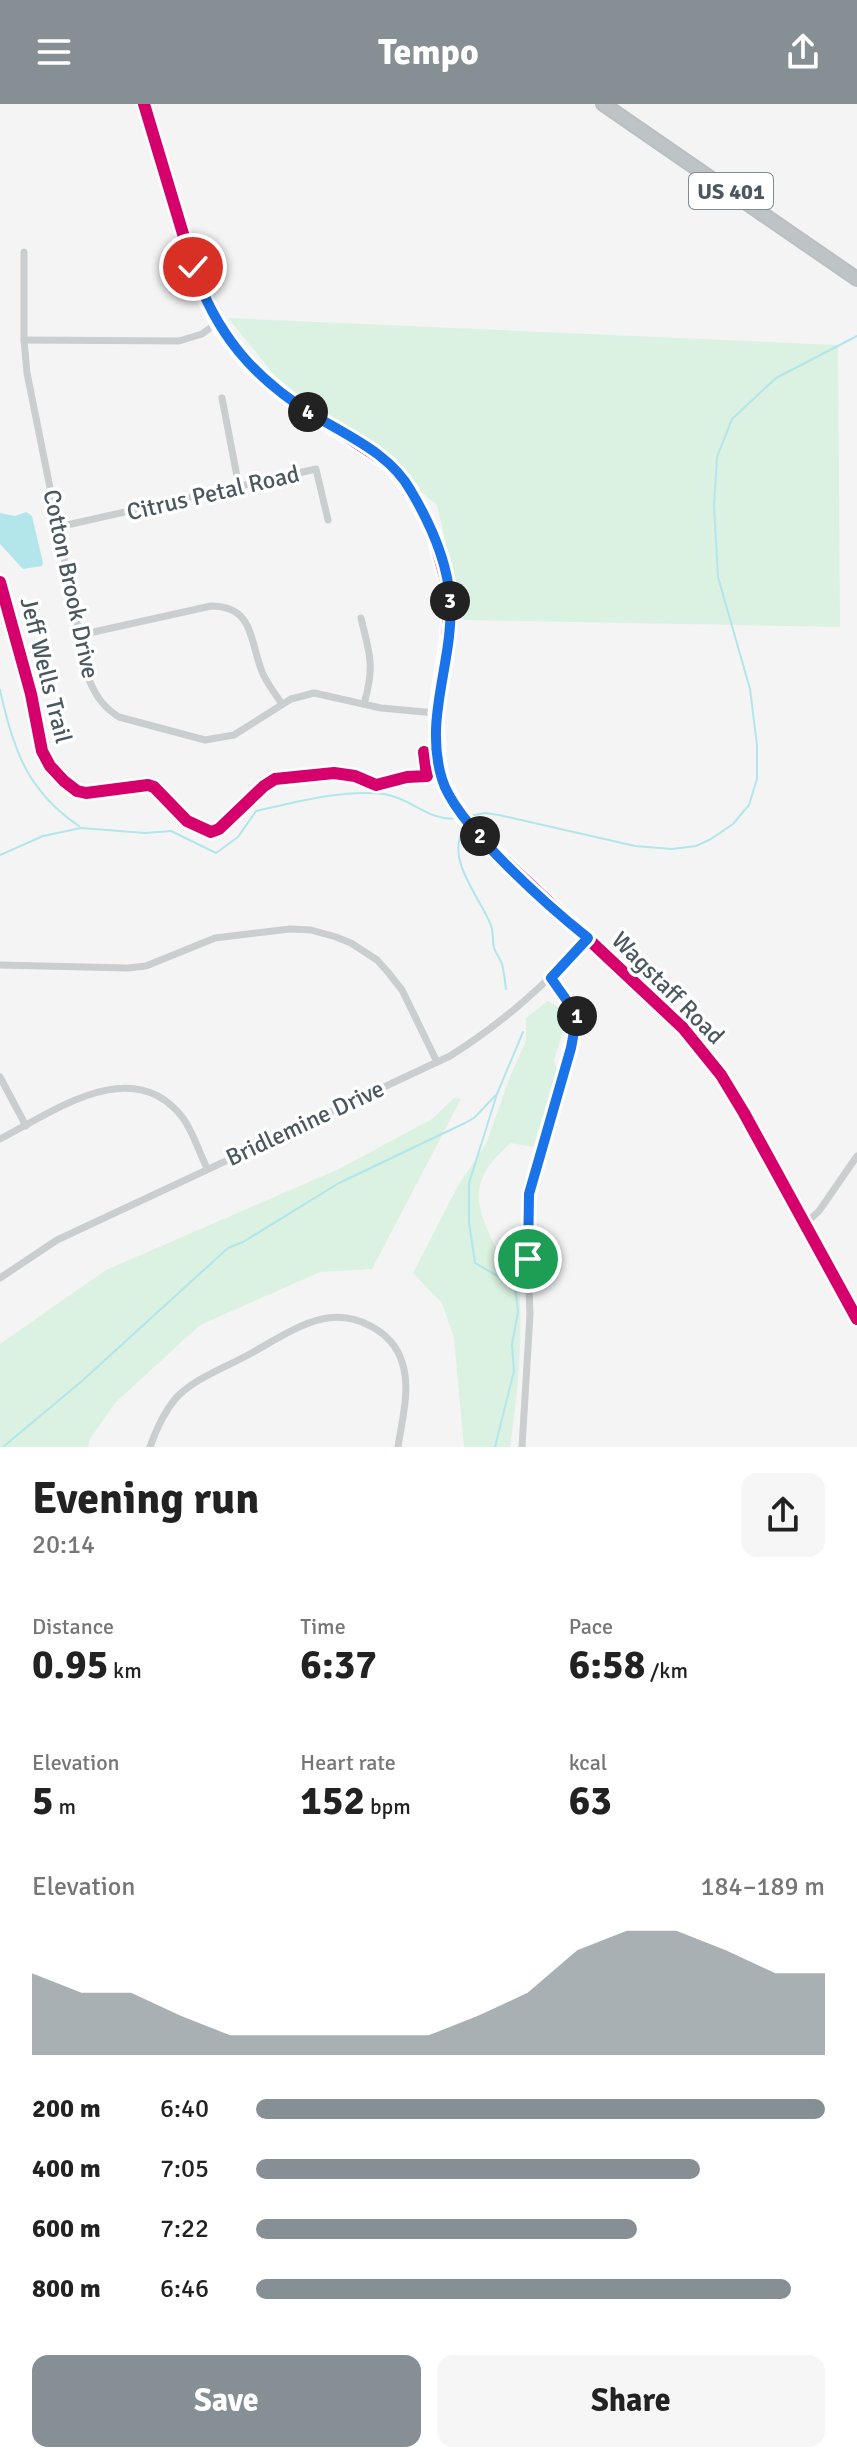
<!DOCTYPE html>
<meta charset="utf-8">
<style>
:root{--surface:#fff;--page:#f6f6f6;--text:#222;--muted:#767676;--accent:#868f93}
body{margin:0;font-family:Signika,sans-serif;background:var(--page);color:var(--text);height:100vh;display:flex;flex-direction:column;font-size:30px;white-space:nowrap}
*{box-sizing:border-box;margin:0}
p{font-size:26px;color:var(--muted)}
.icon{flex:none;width:44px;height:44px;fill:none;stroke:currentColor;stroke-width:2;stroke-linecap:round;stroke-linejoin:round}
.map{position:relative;height:1343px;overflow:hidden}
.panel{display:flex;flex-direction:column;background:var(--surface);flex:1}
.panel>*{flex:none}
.pin{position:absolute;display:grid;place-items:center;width:68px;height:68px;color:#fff;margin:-34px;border:4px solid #fff;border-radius:50%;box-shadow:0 2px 8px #0007}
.km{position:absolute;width:40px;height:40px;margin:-20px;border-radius:50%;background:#222;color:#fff;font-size:22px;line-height:40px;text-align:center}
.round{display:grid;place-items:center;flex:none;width:84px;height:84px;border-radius:16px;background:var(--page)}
.summary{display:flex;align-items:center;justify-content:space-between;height:136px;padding:0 32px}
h1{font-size:44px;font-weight:700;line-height:60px}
.metrics{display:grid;grid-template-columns:repeat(3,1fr);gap:12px;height:136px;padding:8px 32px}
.metrics div{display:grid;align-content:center}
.metrics b{font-size:40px;font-weight:700}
.metrics small{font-size:22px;font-weight:400}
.metrics p{font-size:22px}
.chart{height:224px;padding:16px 32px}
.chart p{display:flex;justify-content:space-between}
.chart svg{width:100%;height:144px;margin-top:8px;fill:var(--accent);opacity:.7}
.action{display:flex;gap:16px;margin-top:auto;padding:16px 32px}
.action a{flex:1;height:92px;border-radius:16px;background:var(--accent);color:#fff;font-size:32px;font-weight:700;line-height:92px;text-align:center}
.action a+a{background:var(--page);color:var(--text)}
ul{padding:0 32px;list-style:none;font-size:26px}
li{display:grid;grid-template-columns:128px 96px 1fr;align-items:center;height:60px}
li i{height:20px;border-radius:10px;background:var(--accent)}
header{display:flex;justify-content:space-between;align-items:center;height:104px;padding:0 32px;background:var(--accent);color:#fff;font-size:36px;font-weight:700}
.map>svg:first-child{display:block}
.green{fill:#dbf1e1}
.water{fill:#b2e6eb}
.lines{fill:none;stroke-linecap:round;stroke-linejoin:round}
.stream{stroke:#b2e6eb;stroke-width:2}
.highway-casing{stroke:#b9bfc2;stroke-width:16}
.street{stroke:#cbcecf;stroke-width:7}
.highway{stroke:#bec3c6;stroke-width:12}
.cycleway-casing{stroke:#fff;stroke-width:17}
.cycleway{stroke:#d6006c;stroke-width:12}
.route-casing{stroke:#fff;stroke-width:16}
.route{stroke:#1a73e8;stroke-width:10}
.labels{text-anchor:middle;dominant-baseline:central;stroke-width:7;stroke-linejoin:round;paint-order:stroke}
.shield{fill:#fff;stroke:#818a8f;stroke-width:2}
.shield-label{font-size:22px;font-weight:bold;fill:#4b585f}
.street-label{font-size:24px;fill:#4b585f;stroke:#fff}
</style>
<header><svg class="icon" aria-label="menu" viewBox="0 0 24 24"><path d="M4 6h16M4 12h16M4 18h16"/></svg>Tempo<svg class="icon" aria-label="share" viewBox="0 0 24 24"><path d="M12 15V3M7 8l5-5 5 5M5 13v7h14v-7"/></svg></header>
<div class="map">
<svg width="857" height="1343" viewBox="0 0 857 1343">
<rect width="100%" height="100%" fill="#f4f4f4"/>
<!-- green -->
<g class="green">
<polygon points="228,214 838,241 840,523 464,516 437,401 366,342 294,295"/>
<path d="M548 897 558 903 567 914 554 956 558 968 533 1043 511 1039C466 1078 474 1100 499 1150L516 1155C525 1216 519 1282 510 1343H464L454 1234 442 1199 413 1169 459 1080 486 1040 511 970 526 937V914Z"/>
<polygon points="454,994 461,995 372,1165 320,1168 200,1221 115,1299 90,1335 88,1343 0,1343 0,1240 106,1166 339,1065 432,1015"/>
</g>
<!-- water -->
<polygon class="water" points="26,408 32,412 43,459 42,462 23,465 0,440 0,409 15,412"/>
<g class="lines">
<!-- stream -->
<g class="stream">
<path d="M0 586C13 645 27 687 79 722"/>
<polyline points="465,713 485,709 499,711 635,742 672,745 696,742 711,735 733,720 749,701 757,675 757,641 750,585 718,473 714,402 717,353 732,315 776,274 857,232"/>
<path d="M465 722C444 754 478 790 490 819 494 827 492 835 494 844 496 850 500 854 502 860 504 868 505 877 506 885"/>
<path d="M0 751 43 732 81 724 145 729 171 727 216 749 238 733 256 707C296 698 343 685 384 690 412 694 430 719 459 714"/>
<polyline points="3,1343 82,1277 228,1144 243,1138 339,1079 465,1019 474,1014 497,990"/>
<polyline points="495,1343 514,1267 512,1240 518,1208 515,1182 475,1159 469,1118 469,1079 497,990 523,928"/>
</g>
<!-- highway casing -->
<g class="highway-casing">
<polyline id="highway" points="603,0 857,175"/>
</g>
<!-- street -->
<g class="street">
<polyline points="144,0 193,163 203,191 222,227 251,263 292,297 389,360 410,385 433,429 450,492 447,537 436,609 438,655 442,677 452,694 462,712 489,742 683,924 721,971 744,1009 857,1215"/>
<path d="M24 148V236L27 269 88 573C95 591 103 603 119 613L205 636 234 631 291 595 314 589 381 604 436 609"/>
<polyline points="24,236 179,237 202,230 217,219"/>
<polyline points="222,294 239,383"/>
<polyline points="58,423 316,365 328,416"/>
<path d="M361 514C370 552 375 561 364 600"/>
<path d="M80 531 211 502C257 502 249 542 264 572 269 582 276 591 282 600"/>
<polyline points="0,861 128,864 146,862 215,834 290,825 311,826 336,833 351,839 377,856 387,867 402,886 437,958"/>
<polyline points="0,973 26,1022"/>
<path d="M0 1035C53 1008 133 948 183 1014 193 1028 199 1048 207 1064"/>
<polyline points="806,1119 819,1107 857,1052"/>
<path d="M0 1174 57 1136 450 952C505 917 544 882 588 834"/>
<path d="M150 1343C156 1326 164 1308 176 1294 194 1275 222 1265 244 1253 267 1241 298 1220 322 1215 354 1208 392 1226 402 1258 411 1284 402 1316 398 1343"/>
<polyline points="522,1343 530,1210 527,1134 529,1090 571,944 577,911 551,874"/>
</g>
<!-- highway -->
<use href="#highway" class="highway"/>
<!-- cycleway casing -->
<g class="cycleway-casing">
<g id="cycleway">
<polyline points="144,0 193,163 203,191 222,227 251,263 292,297 389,360 410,385 433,429 450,492 447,537 436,609 438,655 442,677 452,694 462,712 489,742 683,924 721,971 744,1009 857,1215"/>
<polyline points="0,478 31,590 42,647 50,662 64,677 77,687 86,689 148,681 154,683 187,717 211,728 219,725 264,682 275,675 334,669 355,672 376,681 407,673 427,672 424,648"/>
</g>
</g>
<!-- cycleway -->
<use href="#cycleway" class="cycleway"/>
</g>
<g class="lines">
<!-- route casing -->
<g class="route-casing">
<path id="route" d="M193 163C216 229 252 273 312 310 347 332 390 349 411 387 430 419 447 457 450 494 455 555 423 613 442 675 455 720 549 803 588 834L551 874 577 911 571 944 529 1090 528 1155"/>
</g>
<!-- route -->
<use href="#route" class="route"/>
</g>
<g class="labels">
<!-- shield labels -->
<rect class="shield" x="689" y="69" width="84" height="36" rx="6"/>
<g class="shield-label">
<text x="731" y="87">US 401</text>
</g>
<!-- street labels -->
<g class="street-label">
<text transform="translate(213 389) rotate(-13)">Citrus Petal Road</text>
<text transform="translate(71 480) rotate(78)">Cotton Brook Drive</text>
<text transform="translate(46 566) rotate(76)">Jeff Wells Trail</text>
<text transform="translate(668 884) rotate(45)">Wagstaff Road</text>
<text transform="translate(305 1019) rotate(-25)">Bridlemine Drive</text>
</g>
</g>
</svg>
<div class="pin" style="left:528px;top:1155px;background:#1e9e55"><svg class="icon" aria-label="arrive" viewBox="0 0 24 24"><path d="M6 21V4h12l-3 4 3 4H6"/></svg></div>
<div class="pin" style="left:193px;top:163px;background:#d93025"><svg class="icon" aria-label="check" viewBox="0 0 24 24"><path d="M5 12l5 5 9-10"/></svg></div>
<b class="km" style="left:577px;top:912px">1</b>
<b class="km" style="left:480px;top:732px">2</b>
<b class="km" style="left:450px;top:497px">3</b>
<b class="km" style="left:308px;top:308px">4</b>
</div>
<section class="panel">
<div class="summary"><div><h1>Evening run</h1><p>20:14</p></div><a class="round"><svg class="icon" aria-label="share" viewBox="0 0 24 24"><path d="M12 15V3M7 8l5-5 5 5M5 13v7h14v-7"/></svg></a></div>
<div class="metrics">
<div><p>Distance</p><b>0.95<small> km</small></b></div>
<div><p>Time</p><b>6:37</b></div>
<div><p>Pace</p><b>6:58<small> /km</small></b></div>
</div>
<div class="metrics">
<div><p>Elevation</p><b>5<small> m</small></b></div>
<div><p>Heart rate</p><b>152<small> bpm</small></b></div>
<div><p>kcal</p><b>63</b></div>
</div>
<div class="chart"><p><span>Elevation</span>184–189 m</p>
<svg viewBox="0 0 160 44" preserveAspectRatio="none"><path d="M0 44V19L10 25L20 25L30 32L40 38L50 38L60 38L70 38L80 38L90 32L100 25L110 12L120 6L130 6L140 12L150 19L160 19V44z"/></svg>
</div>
<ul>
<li><b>200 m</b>6:40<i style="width:100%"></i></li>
<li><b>400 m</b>7:05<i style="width:78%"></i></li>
<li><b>600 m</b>7:22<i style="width:67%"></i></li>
<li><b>800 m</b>6:46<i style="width:94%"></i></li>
</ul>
<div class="action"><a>Save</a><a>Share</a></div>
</section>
